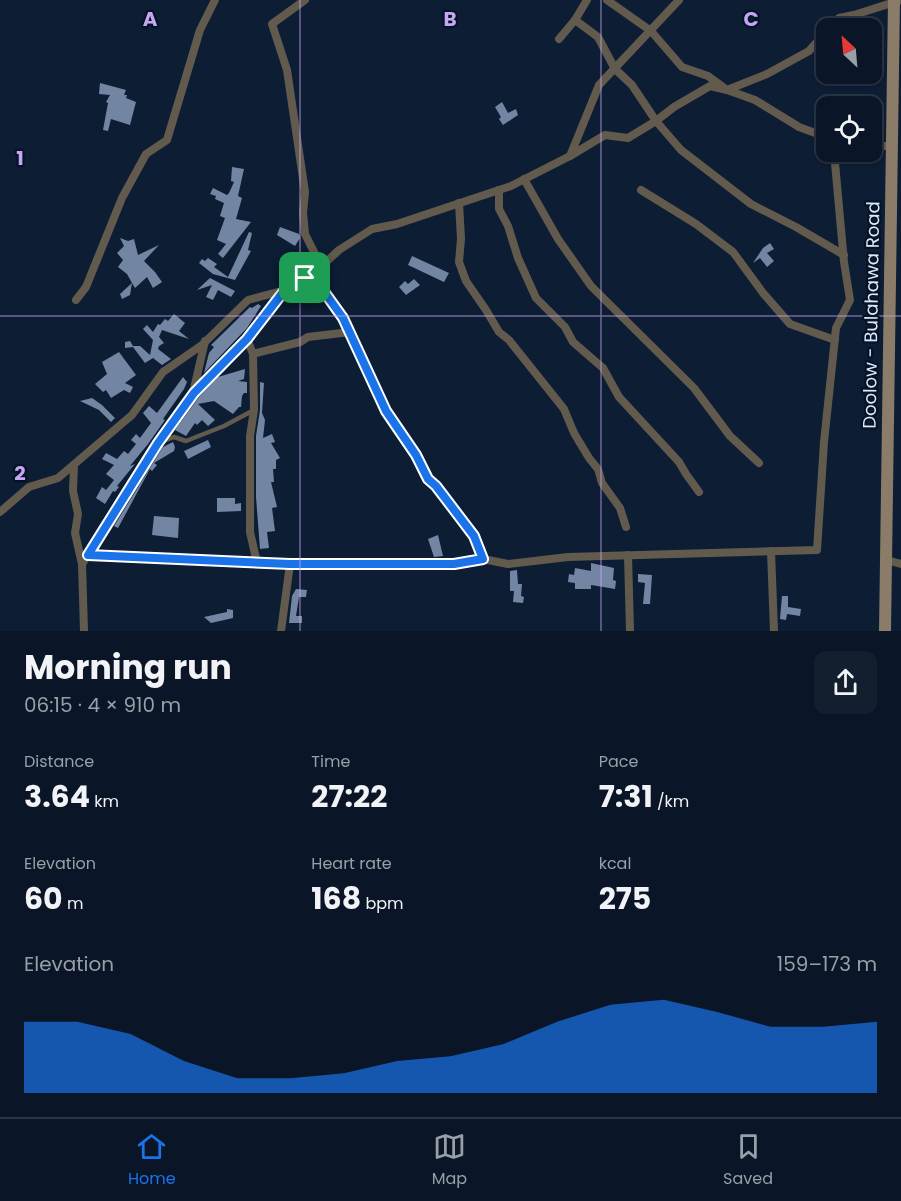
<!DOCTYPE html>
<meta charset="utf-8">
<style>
:root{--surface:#0a1627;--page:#131f2f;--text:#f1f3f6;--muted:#999fa7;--line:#2a3544;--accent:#1a73e8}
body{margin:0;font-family:Poppins,sans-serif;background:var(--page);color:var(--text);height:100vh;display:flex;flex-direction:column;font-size:22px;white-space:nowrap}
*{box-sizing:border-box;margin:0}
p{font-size:20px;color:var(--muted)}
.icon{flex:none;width:33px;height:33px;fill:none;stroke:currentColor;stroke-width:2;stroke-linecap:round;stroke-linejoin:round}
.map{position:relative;height:631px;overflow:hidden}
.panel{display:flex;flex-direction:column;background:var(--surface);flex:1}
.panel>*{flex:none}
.needle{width:39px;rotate:334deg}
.fabs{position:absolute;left:816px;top:18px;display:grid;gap:12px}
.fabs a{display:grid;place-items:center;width:66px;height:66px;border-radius:12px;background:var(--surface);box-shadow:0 2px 4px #0004,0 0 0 2px var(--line);font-size:30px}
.pin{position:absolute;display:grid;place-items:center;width:51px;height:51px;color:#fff;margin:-26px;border-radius:12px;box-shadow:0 3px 9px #0006}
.round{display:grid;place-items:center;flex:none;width:63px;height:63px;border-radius:12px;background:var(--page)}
.headline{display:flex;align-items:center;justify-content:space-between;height:102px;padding:0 24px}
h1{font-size:33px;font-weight:700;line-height:45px}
.stats{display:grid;grid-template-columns:repeat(3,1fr);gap:9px;height:102px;padding:6px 24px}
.stats div{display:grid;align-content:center}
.stats b{font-size:30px;font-weight:700}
.stats small{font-size:16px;font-weight:400}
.stats p{font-size:16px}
.chart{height:168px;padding:12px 24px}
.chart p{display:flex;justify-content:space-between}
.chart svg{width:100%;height:108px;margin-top:6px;fill:var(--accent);opacity:.7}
.menu{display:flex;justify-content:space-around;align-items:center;height:84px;border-top:2px solid var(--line);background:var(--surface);font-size:16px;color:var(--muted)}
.menu a{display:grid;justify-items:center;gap:3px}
.menu .current{color:var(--accent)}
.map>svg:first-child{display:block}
.building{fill:#7286a3}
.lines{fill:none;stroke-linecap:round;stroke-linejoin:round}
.service{stroke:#635a4e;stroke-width:4.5}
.minor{stroke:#635a4e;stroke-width:8}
.secondary{stroke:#8b7c69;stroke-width:12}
.route-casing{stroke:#fff;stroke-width:12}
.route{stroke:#1a73e8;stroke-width:8}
.grid{fill:none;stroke:#c5a6f0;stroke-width:1.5;stroke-opacity:0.55}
.labels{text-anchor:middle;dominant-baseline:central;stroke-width:4.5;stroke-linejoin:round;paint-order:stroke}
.street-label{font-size:18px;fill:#dde8f8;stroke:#051329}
.grid-label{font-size:20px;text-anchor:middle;font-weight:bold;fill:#c5a6f0;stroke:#051329;stroke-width:4.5;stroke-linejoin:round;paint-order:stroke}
</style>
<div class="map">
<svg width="901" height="631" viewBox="0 0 901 631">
<rect width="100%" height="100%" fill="#0d1d34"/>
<!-- building -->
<g class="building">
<polygon points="100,83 126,90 124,95 127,95 126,98 136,102 130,125 111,119 108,131 103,130 108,103 106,102 110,95 99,94"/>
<polygon points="502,102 508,113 516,109 518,115 503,125 499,119 501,117 495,107"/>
<polygon points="232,167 244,169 238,196 242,198 236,219 251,222 223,258 218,254 226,244 217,240 225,218 220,216 224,203 215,199 216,196 210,194 213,188 227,195 229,193 234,182 231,181"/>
<polygon points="280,227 299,234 300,238 295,246 277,235"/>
<polygon points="249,232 252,233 248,250 251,251 235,280 213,274 199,263 202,259 205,261 208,258 217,264 214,267 228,277"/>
<polygon points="120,238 128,241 134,239 138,255 159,245 144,261 155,272 162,282 153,288 147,277 135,288 132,283 130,295 122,299 120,294 132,283 127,274 118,267 123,260 117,253 124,246"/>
<polygon points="770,243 774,249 767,253 774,261 767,267 760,258 753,263 763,248"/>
<polygon points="412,256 449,273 444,282 408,265"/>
<polygon points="210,278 235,291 231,297 218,290 213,300 206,297 212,285 197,290"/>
<polygon points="414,279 420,285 406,295 399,287 405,281 408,284"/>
<polygon points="258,304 261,306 247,328 204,373 209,353 214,347 211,345 250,307 252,308"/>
<polygon points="174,314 185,323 179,331 189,339 162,330 159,337 164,343 159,346 158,349 171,359 162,365 153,358 145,363 133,347 125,348 125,342 130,341 133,346 140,346 150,355 153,340 143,329 147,325 153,332 158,324 160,325 165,319 168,321"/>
<polygon points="119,352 136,375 125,383 133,387 130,393 124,390 111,398 106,390 103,392 95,384 107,374 102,362"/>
<polygon points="245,369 244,379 238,381 247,382 247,393 244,393 242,396 241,407 239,407 233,414 214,401 198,404 215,420 208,426 202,420 197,425 195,423 186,436 175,430 199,397 218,377"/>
<polygon points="183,377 187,382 184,389 163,419 165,420 148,444 130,466 135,464 117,486 119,487 115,492 113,491 105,504 96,498 102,487 106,490 114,480 106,474 114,465 102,459 106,453 117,459 124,451 128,454 136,444 131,440 136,434 140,438 151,423 143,413 149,406 157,413"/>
<polygon points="260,382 264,383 262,413 265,420 263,438 272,434 275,442 271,443 280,458 276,460 276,469 273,469 274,482 271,482 277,507 272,508 275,531 267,532 269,548 260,549 256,497 256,436 260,410"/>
<polygon points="92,398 102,405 115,418 111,422 99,410 80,401"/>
<polygon points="208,440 211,447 188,459 184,451"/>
<polygon points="173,442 175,447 174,451 154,463 157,465 152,471 150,469 118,528 114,526 163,447"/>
<polygon points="217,498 235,498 235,504 241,503 241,511 217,512"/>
<polygon points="154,516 179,518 178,538 152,535"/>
<polygon points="438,535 443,556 434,557 428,539"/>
<polygon points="591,563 614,568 613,580 616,581 615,589 591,585 591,589 575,589 575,583 568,582 569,574 574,575 575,568 591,571"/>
<polygon points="517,570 518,584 522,584 521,596 524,597 523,603 513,602 514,591 510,591 510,571"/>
<polygon points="638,574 652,575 650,604 643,604 645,583 638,582"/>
<polygon points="296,589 307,590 306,597 299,597 296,616 302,616 302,623 289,623 292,596"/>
<polygon points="782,596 788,596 788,607 801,609 800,616 787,614 786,620 780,619"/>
<polygon points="227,609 233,610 233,618 211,623 204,617 227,612"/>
</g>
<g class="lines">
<!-- service -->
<polyline class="service" points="160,442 174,437 186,441 224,426 254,410"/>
<!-- minor -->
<g class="minor">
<polyline points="305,0 272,24 287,70 305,192 303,213 305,234 315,254 315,270"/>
<polyline points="607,0 651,31 682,67 708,76 727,90 755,100 799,127 826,137"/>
<polyline points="575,20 598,37 615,69 632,85 656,121 681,150 751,204 796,227 844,255"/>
<polyline points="829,28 839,18 854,15 901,0"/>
<polyline points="559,39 575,20 587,0"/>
<polyline points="872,146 892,146"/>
<polyline points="570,156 605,135 628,138 656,121 674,107 710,86 727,90 767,74 809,51 826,32"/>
<polyline points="524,179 558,239 591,286 694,388 730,436 759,463"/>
<polyline points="499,190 499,209 508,226 518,258 536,298 565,327 573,342 603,368 619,397 679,462 686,474 699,492"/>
<polyline points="641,190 696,224 733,252 763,293 790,324 835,340"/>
<polyline points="459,203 461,239 459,262 466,281 486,310 499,332 509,340 564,409 574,433 589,458 598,469 602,483 620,508 626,527"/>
<polyline points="305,277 315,279 343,318 386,411 416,455 428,479 436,486 474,536 483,559"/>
<polyline points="76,300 86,287 122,198 146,154 167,140 200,30 215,0"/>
<polyline points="247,339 253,354 254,410 250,436 250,532 257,563"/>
<polyline points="253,354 300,342 308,337 350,332"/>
<polyline points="193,393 205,341"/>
<polyline points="74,465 73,491 78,514 75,533 82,564"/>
<polyline points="0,512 29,487 58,478 132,415 163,372 202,345 248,300 289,289 326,262 339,250 372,229 397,224 511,186 570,156 599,85 679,0"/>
<polyline points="771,551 774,631"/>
<polyline points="88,555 290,564 281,631"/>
<polyline points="628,555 630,631"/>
<polyline points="886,560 901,564"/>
<polyline points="290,564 454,564 483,559 508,564 568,557 817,550 824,442 836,328 850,300 844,262 834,152"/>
<polyline points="84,631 82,564 158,443 194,393 247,339 284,291"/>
</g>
<!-- secondary -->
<polyline class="secondary" points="885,631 894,0"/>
</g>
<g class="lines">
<!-- route casing -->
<g class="route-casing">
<polygon id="route" points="305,278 315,279 343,318 386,411 416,455 428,479 436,486 474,536 483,559 454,564 290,564 88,555 158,443 194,393 247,339 284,291 289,289"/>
</g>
<!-- route -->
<use href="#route" class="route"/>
</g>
<!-- grid -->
<path class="grid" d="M300 0V631M601 0V631M0 316H901"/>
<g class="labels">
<!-- street labels -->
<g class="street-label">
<text transform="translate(871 315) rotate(-89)">Doolow - Bulahawa Road</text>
</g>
</g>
<g class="grid-label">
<text x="150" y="26">A</text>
<text x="450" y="26">B</text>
<text x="751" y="26">C</text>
<text x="20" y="165">1</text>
<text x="20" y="480">2</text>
</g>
</svg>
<div class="fabs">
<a><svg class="needle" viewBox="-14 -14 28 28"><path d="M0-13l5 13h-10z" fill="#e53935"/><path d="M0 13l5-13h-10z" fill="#999fa7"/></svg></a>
<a><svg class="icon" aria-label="locate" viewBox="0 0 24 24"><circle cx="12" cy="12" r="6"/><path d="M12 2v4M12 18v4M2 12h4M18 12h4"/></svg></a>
</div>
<div class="pin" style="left:305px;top:278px;background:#1e9e55"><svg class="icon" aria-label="arrive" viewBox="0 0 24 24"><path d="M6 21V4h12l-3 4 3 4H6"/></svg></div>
</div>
<section class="panel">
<div class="headline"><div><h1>Morning run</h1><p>06:15 · 4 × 910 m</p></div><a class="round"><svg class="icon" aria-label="share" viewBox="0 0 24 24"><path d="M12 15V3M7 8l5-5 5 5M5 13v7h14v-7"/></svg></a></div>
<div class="stats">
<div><p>Distance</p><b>3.64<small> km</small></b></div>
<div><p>Time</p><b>27:22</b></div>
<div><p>Pace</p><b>7:31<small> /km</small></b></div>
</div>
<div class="stats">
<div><p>Elevation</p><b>60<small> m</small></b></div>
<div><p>Heart rate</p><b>168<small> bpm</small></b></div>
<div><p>kcal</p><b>275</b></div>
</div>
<div class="chart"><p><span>Elevation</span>159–173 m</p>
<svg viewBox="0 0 160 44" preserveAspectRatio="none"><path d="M0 44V15L10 15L20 20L30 31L40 38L50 38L60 36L70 31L80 29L90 24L100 15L110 8L120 6L130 11L140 17L150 17L160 15V44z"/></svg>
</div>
</section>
<nav class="menu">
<a class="current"><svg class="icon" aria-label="home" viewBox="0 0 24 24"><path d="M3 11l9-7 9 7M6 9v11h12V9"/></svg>Home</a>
<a><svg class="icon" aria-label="map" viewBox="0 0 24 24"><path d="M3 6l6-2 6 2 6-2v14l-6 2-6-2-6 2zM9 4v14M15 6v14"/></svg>Map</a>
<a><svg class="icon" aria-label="saved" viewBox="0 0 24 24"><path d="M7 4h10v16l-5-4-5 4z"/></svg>Saved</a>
</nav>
